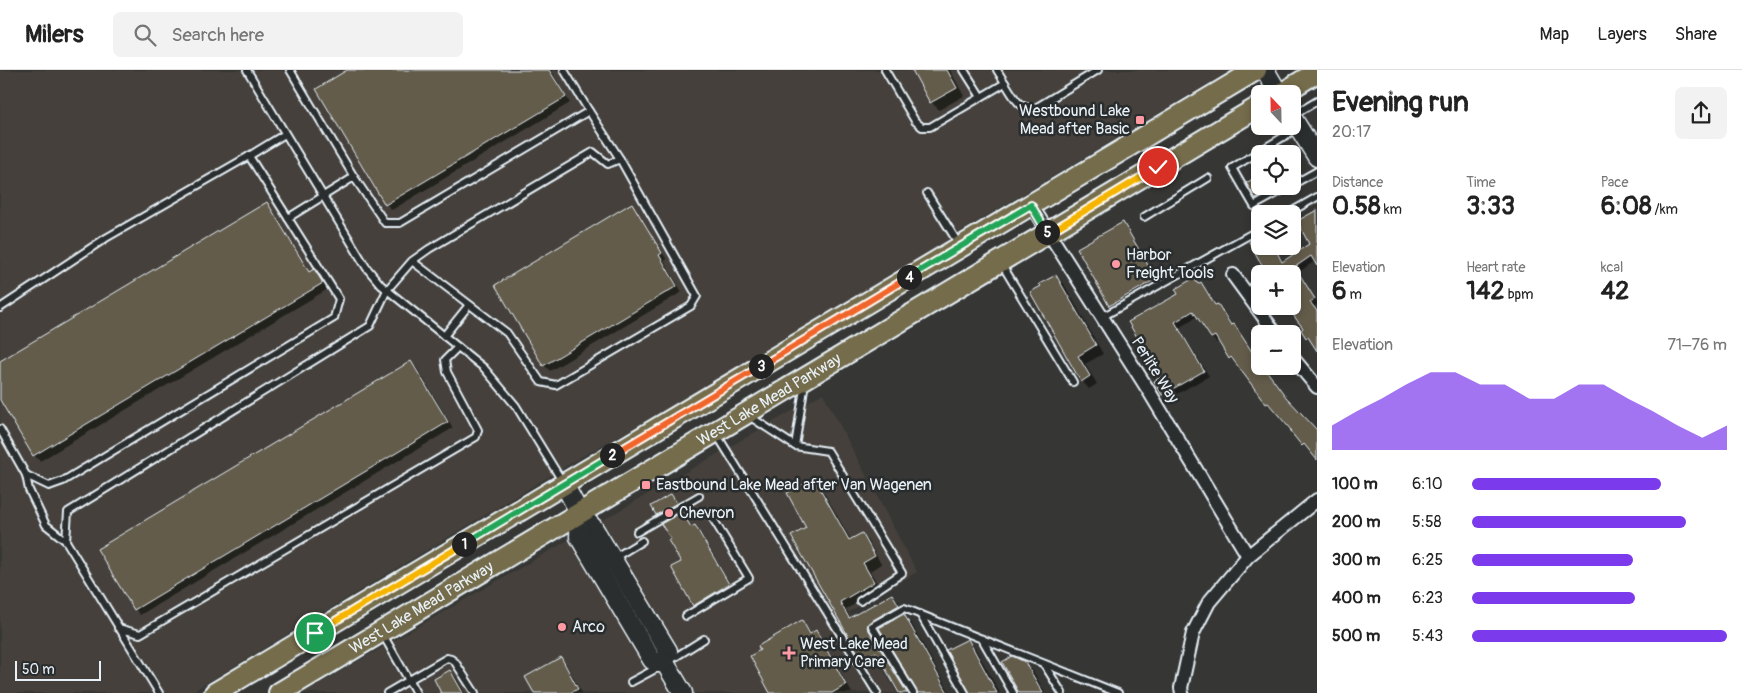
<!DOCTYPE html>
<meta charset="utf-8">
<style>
:root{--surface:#fff;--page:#f2f2f2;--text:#222;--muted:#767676;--line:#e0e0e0;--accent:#7c3aed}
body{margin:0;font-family:Pangolin,sans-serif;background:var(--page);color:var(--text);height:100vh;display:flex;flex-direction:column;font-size:19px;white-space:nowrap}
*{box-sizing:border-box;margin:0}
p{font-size:16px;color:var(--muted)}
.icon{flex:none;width:28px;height:28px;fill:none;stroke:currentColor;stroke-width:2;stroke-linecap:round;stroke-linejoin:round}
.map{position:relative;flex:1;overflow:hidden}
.sheet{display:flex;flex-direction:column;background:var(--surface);width:425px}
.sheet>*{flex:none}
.needle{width:32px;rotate:338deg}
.buttons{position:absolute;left:1251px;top:15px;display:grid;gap:10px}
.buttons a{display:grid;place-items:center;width:50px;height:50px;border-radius:8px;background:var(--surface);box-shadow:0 2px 8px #0003;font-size:25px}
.scale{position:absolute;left:15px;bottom:12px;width:86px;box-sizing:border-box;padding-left:5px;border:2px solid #e8f1f8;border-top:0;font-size:14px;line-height:18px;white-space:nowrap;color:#e8f1f8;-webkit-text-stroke:4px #2a2d2e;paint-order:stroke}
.pin{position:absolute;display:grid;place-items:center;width:42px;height:42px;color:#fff;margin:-21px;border:2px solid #fff;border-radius:50%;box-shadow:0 1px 5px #0007}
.km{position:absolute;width:25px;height:25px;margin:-12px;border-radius:50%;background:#222;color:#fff;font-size:14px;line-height:25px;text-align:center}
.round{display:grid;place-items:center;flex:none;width:52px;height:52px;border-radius:8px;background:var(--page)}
.head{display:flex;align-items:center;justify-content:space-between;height:85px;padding:0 15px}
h1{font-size:28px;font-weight:800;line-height:38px}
.metrics{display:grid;grid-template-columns:repeat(3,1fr);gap:8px;height:85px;padding:5px 15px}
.metrics div{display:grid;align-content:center}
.metrics b{font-size:25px;font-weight:800}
.metrics small{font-size:14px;font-weight:400}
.metrics p{font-size:14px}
.chart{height:140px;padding:10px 15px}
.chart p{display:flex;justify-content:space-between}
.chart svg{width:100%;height:90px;margin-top:5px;fill:var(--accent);opacity:.7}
ul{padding:0 15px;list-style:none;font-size:16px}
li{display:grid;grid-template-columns:80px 60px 1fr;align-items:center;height:38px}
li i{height:12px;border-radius:6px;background:var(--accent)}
header{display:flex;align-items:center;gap:30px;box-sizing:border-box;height:70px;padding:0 25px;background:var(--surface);border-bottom:1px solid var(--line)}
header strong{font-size:24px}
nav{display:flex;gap:28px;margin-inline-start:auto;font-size:18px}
.search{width:350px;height:45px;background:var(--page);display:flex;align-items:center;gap:12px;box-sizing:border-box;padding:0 18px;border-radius:8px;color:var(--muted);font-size:19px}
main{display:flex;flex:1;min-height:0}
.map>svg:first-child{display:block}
.built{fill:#44413b}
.shadow{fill:#0007}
.building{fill:#645c4c;stroke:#e8f1f8}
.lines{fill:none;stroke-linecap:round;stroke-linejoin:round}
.lane-casing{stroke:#e8f1f8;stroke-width:10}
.street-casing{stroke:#e8f1f8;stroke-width:16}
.secondary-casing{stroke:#e8f1f8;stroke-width:21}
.primary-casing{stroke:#e8f1f8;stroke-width:24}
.lane{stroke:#2a2d2e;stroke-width:6}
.street{stroke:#2a2d2e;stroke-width:12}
.secondary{stroke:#2a2d2e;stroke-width:18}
.primary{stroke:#746c4b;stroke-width:20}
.split-1-casing{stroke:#fff;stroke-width:10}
.split-2-casing{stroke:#fff;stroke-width:10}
.split-3-casing{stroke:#fff;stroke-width:10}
.split-4-casing{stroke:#fff;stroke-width:10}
.split-5-casing{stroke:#fff;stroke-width:10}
.split-6-casing{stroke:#fff;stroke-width:10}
.split-1{stroke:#f5b400;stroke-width:6}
.split-2{stroke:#22a559;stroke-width:6}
.split-3{stroke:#f0652b;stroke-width:6}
.split-4{stroke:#f0652b;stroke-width:6}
.split-5{stroke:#22a559;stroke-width:6}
.split-6{stroke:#f5b400;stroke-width:6}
.poi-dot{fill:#ff9aa2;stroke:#2a2d2e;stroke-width:2}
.labels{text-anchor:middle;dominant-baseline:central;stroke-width:5;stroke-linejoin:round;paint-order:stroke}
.poi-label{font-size:16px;fill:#e8f1f8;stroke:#2a2d2e;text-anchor:start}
.street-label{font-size:16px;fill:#e8f1f8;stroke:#2a2d2e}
</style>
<header>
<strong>Milers</strong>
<div class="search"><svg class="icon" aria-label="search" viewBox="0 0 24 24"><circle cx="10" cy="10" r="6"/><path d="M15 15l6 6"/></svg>Search here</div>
<nav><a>Map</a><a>Layers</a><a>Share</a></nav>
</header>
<main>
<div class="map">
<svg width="1317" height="623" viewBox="0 0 1317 623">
<rect width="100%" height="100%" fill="#363634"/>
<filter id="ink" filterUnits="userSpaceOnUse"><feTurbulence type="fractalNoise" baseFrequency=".02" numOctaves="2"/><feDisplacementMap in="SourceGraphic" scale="10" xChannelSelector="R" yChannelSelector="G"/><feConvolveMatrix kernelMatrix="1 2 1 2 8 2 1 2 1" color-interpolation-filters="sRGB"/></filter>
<g filter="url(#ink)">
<!-- built -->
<g class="built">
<polygon points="0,0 1231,0 958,163 964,174 583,386 190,623 0,623"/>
<polygon points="823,323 917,502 849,542 897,623 303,623"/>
</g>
<!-- shadow -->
<g class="shadow">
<polygon points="350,0 551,0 570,33 392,140 386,134"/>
<polygon points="914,0 950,0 964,26 939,40 931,32"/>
<polygon points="1292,105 1298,115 1263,134 1257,128 1260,106 1260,116 1292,116"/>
<polygon points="266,134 272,139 310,203 314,200 328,219 40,391 34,385 0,328 0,293"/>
<polygon points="632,135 637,141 667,190 664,191 682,222 550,301 544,295 497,216"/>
<polygon points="1317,145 1317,194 1315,191 1299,202 1317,232 1317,235 1313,237 1317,242 1317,278 1307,267 1305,259 1296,247 1294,249 1284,236 1292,236 1292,204 1264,204 1267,202 1251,172 1260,167 1260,176 1275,176 1284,193 1310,175"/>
<polygon points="1124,155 1156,211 1112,236 1110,235"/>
<polygon points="1056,206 1064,214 1103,284 1085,294 1097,314 1089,319 1082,311"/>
<polygon points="1193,209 1206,219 1217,236 1223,240 1233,256 1234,255 1239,260 1260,294 1260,296 1317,362 1317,388 1291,361 1292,360 1273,338 1267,334 1237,292 1235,293 1230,288 1219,272 1217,273 1212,268 1198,246 1179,258 1209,306 1168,329 1163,324 1163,307 1180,225"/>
<polygon points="411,292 417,298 453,358 140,545 135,539"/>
<polygon points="814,410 821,417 851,470 862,464 869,472 881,494 870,501 881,520 846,539 851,548 892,525 899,532 905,543 902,544 911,553 950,623 919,623 918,620 880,557 874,562 875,567 909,623 900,623 881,590 871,596 863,589 808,459"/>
<polygon points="672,426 677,435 659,446 657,444"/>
<polygon points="682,443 693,458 695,457 701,463 734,521 700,541 694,535 683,493 672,469"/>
<polygon points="802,552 812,564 815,562 823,570 852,623 771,623"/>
<polygon points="967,570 975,578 1000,623 971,623"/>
<polygon points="561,588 566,594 582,623 535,623"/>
<polygon points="1024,593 1033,601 1045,623 1021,623"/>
<polygon points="450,601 456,607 465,623 443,623"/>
</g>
<!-- building -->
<g class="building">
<polygon points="347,0 549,0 566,27 385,135 316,19"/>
<polygon points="912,0 947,0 957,18 930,33"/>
<polygon points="1260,105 1260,116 1279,116 1256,129 1246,113"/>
<polygon points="267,132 309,202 314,199 323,213 33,386 0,330 0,291"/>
<polygon points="632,133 662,183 659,185 677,216 543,296 495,215"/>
<polygon points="1317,140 1317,196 1311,186 1295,197 1315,229 1310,232 1317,241 1317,281 1308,267 1306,268 1301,260 1303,258 1286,236 1292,236 1292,204 1267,204 1249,172 1260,166 1260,176 1274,176 1282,192 1309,174 1297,151"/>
<polygon points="1123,152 1156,209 1109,236 1077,178"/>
<polygon points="1056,205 1096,275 1078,286 1090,306 1081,312 1030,222 1041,216 1039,214"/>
<polygon points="1194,208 1198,214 1201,212 1215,235 1218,234 1231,255 1234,254 1260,294 1260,296 1262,296 1269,304 1286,327 1317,360 1317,390 1304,374 1302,376 1290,361 1291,360 1268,333 1266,334 1231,287 1229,289 1215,266 1211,268 1193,241 1175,252 1204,301 1162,325 1154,311 1161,307 1128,252 1178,224 1175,219"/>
<polygon points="411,291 448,352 134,540 97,479"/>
<polygon points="814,408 849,470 862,463 875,486 863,493 874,512 840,532 849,548 892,524 899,535 870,552 867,557 907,623 899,623 876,582 862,590 791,466 806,458 787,423"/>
<polygon points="671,424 677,433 656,445 651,436"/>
<polygon points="682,442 691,457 695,455 729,514 693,536 671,497 681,492 668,470 671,469 661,454"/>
<polygon points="904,544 948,623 918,623 879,558"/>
<polygon points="802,550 810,564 816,560 846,615 832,623 770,623 750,586 760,580 758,576"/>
<polygon points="968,569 997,623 970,623 946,580"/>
<polygon points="1012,586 1025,592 1043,623 1019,623 1002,592"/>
<polygon points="561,587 578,619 570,623 534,623 525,607"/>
<polygon points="450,600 463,623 441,623 434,609"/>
</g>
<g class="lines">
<!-- lane casing -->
<g class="lane-casing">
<g id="lane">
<polyline points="247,0 366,197 381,215 484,298 516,336 562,411"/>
<polyline points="290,0 354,107 385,153 400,153 589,41 564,0"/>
<polyline points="885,0 915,51 922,57 930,57 1005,13 997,0"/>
<polyline points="964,0 981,27"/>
<path d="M1005 13C1014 26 1019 42 1037 37L1098 0"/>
<polyline points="589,41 620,89"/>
<polyline points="1292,46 1317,31"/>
<polyline points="285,64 249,86 288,148 354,107"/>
<polyline points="1292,115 1317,101"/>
<polyline points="1290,116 1254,136 1232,98 1298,58"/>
<polyline points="927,123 960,176"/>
<polyline points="1287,144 1317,127"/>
<polyline points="1144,147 1208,108"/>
<polyline points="1001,193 1073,312"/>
<polyline points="0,238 106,168 249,86"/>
<polyline points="1102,247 1260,159"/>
<polyline points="444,266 469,235"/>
<polyline points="749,346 795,376 805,312"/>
<polyline points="0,359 26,405 29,420 46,455 66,471 159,623"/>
<polyline points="717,365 877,623"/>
<polyline points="795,376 828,381 902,503 860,531"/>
<polyline points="26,405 49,416 63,411 334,248 339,229 288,148"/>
<polyline points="637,462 699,426"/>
<polyline points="66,471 68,442 370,256 387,220 412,191 429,179 593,82 608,94 620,89 697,226 691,236 556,315 541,312 507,263 412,191"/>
<polyline points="614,488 642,471"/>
<polyline points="920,544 965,623"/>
<polyline points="686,546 749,508 709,442"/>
<polyline points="118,558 140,564 476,367 478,360 447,302 445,290 458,277"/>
<polyline points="382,563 416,623"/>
<polyline points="982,569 1013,623"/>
<polyline points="669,591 704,569"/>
<polyline points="1044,594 1062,623"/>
<polyline points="631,612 659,597"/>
<polyline points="387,623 447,588 451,589 455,592 475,623"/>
<polyline points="913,623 872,556 904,538 1118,623"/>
</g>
</g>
<!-- street casing -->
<g class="street-casing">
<g id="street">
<polyline points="1031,135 1147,318 1248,486"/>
<polyline points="1233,205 1276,264"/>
<polyline points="1292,287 1317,317"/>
<polyline points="1182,623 1181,618 1193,563 1209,532 1248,486 1317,430"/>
</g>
</g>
<!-- secondary casing -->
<g class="secondary-casing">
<g id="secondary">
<polyline points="1265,0 1279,24"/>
<polyline points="1292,47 1317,87"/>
<polyline points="564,414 580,444 593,457 668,581 665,593 683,623"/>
<polyline points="580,444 579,467 652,590 657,593 665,593"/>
</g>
</g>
<!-- primary casing -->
<g class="primary-casing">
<g id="primary">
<polyline points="1281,24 1317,2"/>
<polyline points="215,623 1256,0"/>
<path id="s1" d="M279 623 1260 36"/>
</g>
</g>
<!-- lane -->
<use href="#lane" class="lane"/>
<!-- street -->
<use href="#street" class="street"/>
<!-- secondary -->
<use href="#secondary" class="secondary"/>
<!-- primary -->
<use href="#primary" class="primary"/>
</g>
</g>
<g class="lines" filter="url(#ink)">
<!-- split-1 casing -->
<g class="split-1-casing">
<polyline id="split-1" points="315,563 464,474"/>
</g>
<!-- split-2 casing -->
<g class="split-2-casing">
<polyline id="split-2" points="464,474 612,385"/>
</g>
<!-- split-3 casing -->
<g class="split-3-casing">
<polyline id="split-3" points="612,385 761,296"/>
</g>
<!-- split-4 casing -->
<g class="split-4-casing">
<polyline id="split-4" points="761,296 909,207"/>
</g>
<!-- split-5 casing -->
<g class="split-5-casing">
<polyline id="split-5" points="909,207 1031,135 1047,162"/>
</g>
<!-- split-6 casing -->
<g class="split-6-casing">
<polyline id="split-6" points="1047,162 1048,163 1158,97"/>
</g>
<!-- split-1 -->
<use href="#split-1" class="split-1"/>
<!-- split-2 -->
<use href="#split-2" class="split-2"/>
<!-- split-3 -->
<use href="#split-3" class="split-3"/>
<!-- split-4 -->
<use href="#split-4" class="split-4"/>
<!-- split-5 -->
<use href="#split-5" class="split-5"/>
<!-- split-6 -->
<use href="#split-6" class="split-6"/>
</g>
<!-- markers -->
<g class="poi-dot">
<rect x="1135" y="45" width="10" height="10" rx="2.5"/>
<circle cx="1116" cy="194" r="5"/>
<rect x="641" y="410" width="10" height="10" rx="2.5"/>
<circle cx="669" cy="443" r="5"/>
<circle cx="562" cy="557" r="5"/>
<path d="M786.5 575.5h5v5h5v5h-5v5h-5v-5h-5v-5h5z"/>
</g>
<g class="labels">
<!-- poi labels -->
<g class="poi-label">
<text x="1130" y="41" text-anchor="end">Westbound Lake<tspan x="1130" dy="18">Mead after Basic</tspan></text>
<text x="1126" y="185">Harbor<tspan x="1126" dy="18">Freight Tools</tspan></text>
<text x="656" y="415">Eastbound Lake Mead after Van Wagenen</text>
<text x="679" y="443">Chevron</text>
<text x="572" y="557">Arco</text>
<text x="800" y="574">West Lake Mead<tspan x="800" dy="18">Primary Care</tspan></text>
</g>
<!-- street labels -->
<g class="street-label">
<text transform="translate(1155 300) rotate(58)">Perlite Way</text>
<text stroke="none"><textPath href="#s1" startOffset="571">West Lake Mead Parkway</textPath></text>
<text stroke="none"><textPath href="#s1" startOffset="166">West Lake Mead Parkway</textPath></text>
</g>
</g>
</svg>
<div class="buttons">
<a><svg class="needle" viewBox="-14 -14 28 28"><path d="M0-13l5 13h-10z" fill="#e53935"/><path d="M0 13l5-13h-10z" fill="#767676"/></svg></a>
<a><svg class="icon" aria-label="locate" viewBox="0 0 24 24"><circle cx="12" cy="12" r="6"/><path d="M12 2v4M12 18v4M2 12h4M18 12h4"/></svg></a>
<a><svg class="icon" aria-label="layers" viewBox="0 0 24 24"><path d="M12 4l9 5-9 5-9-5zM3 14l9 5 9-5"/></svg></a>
<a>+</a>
<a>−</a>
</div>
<div class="scale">50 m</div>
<div class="pin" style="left:315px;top:563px;background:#1e9e55"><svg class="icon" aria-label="arrive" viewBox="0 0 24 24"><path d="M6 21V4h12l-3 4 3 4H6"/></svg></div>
<div class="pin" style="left:1158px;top:97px;background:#d93025"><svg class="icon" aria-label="check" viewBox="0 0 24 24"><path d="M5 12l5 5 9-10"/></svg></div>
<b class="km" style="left:464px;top:474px">1</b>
<b class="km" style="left:612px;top:385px">2</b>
<b class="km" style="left:761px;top:296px">3</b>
<b class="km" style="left:909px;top:207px">4</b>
<b class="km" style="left:1047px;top:162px">5</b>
</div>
<section class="sheet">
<div class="head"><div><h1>Evening run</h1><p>20:17</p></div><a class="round"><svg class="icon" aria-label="share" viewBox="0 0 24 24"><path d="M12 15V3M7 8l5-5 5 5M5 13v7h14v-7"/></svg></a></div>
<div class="metrics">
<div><p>Distance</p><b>0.58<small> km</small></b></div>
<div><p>Time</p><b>3:33</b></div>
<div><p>Pace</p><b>6:08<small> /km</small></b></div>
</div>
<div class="metrics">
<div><p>Elevation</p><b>6<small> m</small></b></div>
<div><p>Heart rate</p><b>142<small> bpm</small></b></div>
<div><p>kcal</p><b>42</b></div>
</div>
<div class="chart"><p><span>Elevation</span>71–76 m</p>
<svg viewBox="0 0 160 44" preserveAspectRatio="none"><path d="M0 44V32L10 25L20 19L30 12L40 6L50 6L60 12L70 12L80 19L90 19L100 12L110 12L120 19L130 25L140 32L150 38L160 32V44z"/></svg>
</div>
<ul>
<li><b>100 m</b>6:10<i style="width:74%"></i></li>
<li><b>200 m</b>5:58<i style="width:84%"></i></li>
<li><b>300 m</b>6:25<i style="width:63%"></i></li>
<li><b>400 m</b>6:23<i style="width:64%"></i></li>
<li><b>500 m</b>5:43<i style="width:100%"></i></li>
</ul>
</section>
</main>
